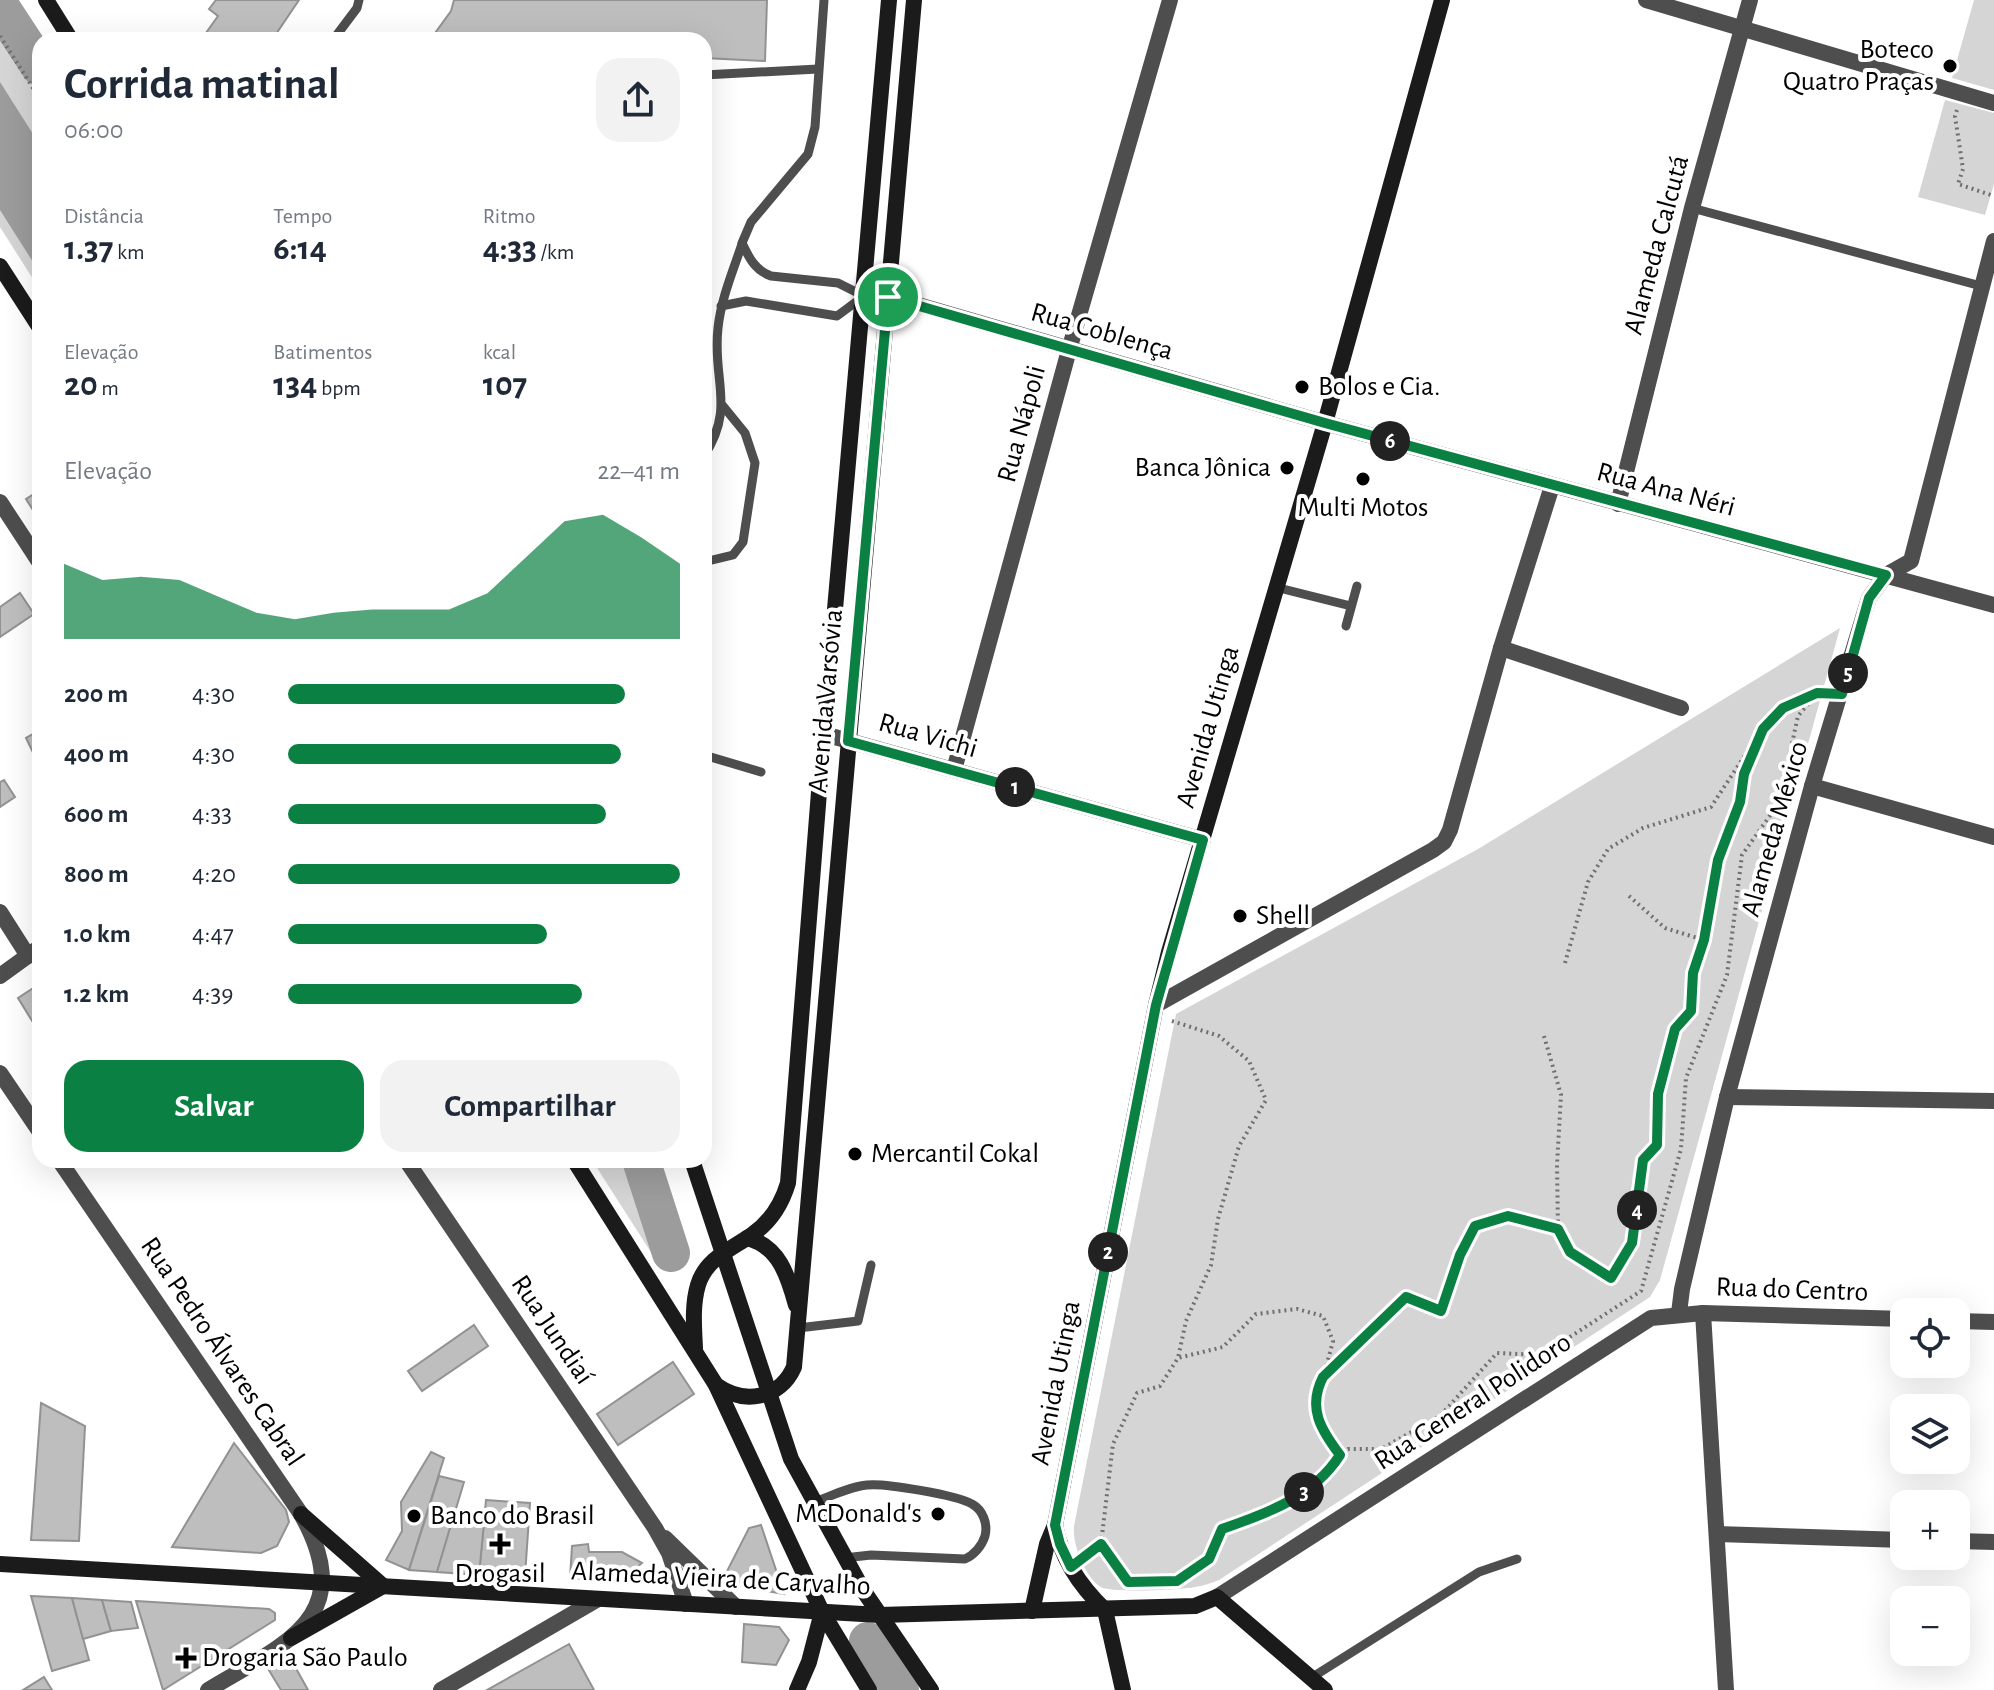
<!DOCTYPE html>
<html lang="pt">
<meta charset="utf-8">
<style>
:root{--surface:#fff;--page:#f2f2f3;--text:#1f2937;--muted:#747a83;--accent:#0b8043}
body{margin:0;font-family:"Alegreya Sans",sans-serif;background:var(--page);color:var(--text);height:100vh;display:flex;flex-direction:column;font-size:30px;white-space:nowrap}
*{box-sizing:border-box;margin:0}
p{font-size:26px;color:var(--muted)}
.icon{flex:none;width:44px;height:44px;fill:none;stroke:currentColor;stroke-width:2;stroke-linecap:round;stroke-linejoin:round}
.map{position:relative;flex:1;overflow:hidden}
.details{position:absolute;left:32px;top:32px;width:680px;height:1136px;display:flex;flex-direction:column;background:var(--surface);border-radius:24px;box-shadow:0 8px 32px #0002}
.details>*{flex:none}
.buttons{position:absolute;left:1890px;top:1298px;display:grid;gap:16px}
.buttons a{display:grid;place-items:center;width:80px;height:80px;border-radius:16px;background:var(--surface);box-shadow:0 8px 32px #0002;font-size:40px}
.pin{position:absolute;display:grid;place-items:center;width:68px;height:68px;color:#fff;margin:-34px;border:4px solid #fff;border-radius:50%;box-shadow:0 2px 8px #0007}
.km{position:absolute;width:40px;height:40px;margin:-20px;border-radius:50%;background:#222;color:#fff;font-size:22px;line-height:40px;text-align:center}
.round{display:grid;place-items:center;flex:none;width:84px;height:84px;border-radius:24px;background:var(--page)}
.head{display:flex;align-items:center;justify-content:space-between;height:136px;padding:0 32px}
h1{font-size:44px;font-weight:600;line-height:60px}
.figures{display:grid;grid-template-columns:repeat(3,1fr);gap:12px;height:136px;padding:8px 32px}
.figures div{display:grid;align-content:center}
.figures b{font-size:34px;font-weight:600}
.figures small{font-size:22px;font-weight:400}
.figures p{font-size:22px}
.chart{height:224px;padding:16px 32px}
.chart p{display:flex;justify-content:space-between}
.chart svg{width:100%;height:144px;margin-top:8px;fill:var(--accent);opacity:.7}
.action{display:flex;gap:16px;margin-top:auto;padding:16px 32px}
.action a{flex:1;height:92px;border-radius:24px;background:var(--accent);color:#fff;font-size:32px;font-weight:600;line-height:92px;text-align:center}
.action a+a{background:var(--page);color:var(--text)}
ul{padding:0 32px;list-style:none;font-size:26px}
li{display:grid;grid-template-columns:128px 96px 1fr;align-items:center;height:60px}
li i{height:20px;border-radius:10px;background:var(--accent)}
.map>svg:first-child{display:block}
.green{fill:#d5d5d5}
.water{fill:#9c9c9c}
.lines{fill:none;stroke-linecap:round;stroke-linejoin:round}
.river{stroke:#9c9c9c;stroke-width:38}
.building{fill:#bebebe;stroke:#929292;stroke-width:2}
.path{stroke:#707070;stroke-width:4;stroke-dasharray:2 4;stroke-linecap:butt}
.service{stroke:#4e4e4e;stroke-width:9}
.minor{stroke:#4e4e4e;stroke-width:16}
.tertiary{stroke:#4e4e4e;stroke-width:16}
.secondary{stroke:#1b1b1b;stroke-width:16}
.route-casing{stroke:#fff;stroke-width:16}
.route{stroke:#0b8043;stroke-width:10}
.poi-dot{fill:#000;stroke:#fff;stroke-width:3}
.labels{text-anchor:middle;dominant-baseline:central;stroke-width:8;stroke-linejoin:round;paint-order:stroke}
.poi-label{font-size:28px;fill:#000;stroke:#fff;text-anchor:start}
.street-label{font-size:28px;fill:#000;stroke:#fff}
</style>
<div class="map">
<svg width="1994" height="1690" viewBox="0 0 1994 1690">
<rect width="100%" height="100%" fill="#fff"/>
<!-- green -->
<g class="green">
<polygon points="1974,0 1994,0 1994,90 1952,78"/>
<polygon points="0,24 40,88 40,290 0,227"/>
<polygon points="1945,100 1994,113 1994,184 1985,215 1918,197"/>
<path d="M1840 628 1660 1280 1650 1297 1219 1580C1211 1583 1203 1586 1195 1587 1181 1590 1110 1593 1101 1587 1085 1577 1072 1544 1074 1526L1176 1014 1478 849Z"/>
<polygon points="592,1160 631,1160 659,1248 652,1254"/>
</g>
<!-- water -->
<polygon class="water" points="0,82 40,145 40,273 0,210"/>
<g class="lines">
<!-- river -->
<g class="river">
<polyline points="0,6 40,67"/>
<polyline points="641,1160 671,1253"/>
<polyline points="868,1641 900,1690"/>
</g>
</g>
<!-- building -->
<g class="building">
<polygon points="216,0 299,0 272,40 252,40 240,33 235,40 201,40 218,16 209,9"/>
<polygon points="454,0 767,0 765,61 704,58 704,40 430,40 451,11"/>
<polygon points="40,490 40,521 26,499"/>
<polygon points="20,593 34,614 0,637 0,607"/>
<polygon points="40,730 40,762 38,763 26,738"/>
<polygon points="4,780 15,797 0,807 0,782"/>
<polygon points="38,985 40,989 40,1021 34,1024 18,998"/>
<polygon points="474,1325 488,1346 422,1391 408,1371"/>
<polygon points="673,1362 694,1394 618,1445 597,1414"/>
<polygon points="41,1403 85,1426 79,1541 31,1540"/>
<polygon points="234,1443 286,1510 289,1522 277,1546 261,1553 172,1547"/>
<polygon points="431,1452 444,1458 409,1570 386,1560 402,1531 401,1502"/>
<polygon points="439,1476 464,1482 437,1572 409,1570"/>
<polygon points="486,1500 530,1503 525,1576 479,1575"/>
<polygon points="453,1518 484,1523 479,1575 437,1572"/>
<polygon points="761,1525 784,1594 726,1584 724,1577 749,1528"/>
<polygon points="588,1544 589,1552 622,1552 642,1563 630,1573 611,1580 570,1578 572,1546"/>
<polygon points="31,1596 72,1598 89,1660 52,1671"/>
<polygon points="72,1598 102,1600 111,1631 83,1639"/>
<polygon points="102,1600 131,1602 138,1628 111,1631"/>
<polygon points="136,1601 269,1609 275,1613 275,1620 163,1690"/>
<polygon points="744,1624 779,1627 789,1640 776,1665 742,1662"/>
<polygon points="569,1644 594,1690 487,1690"/>
<polygon points="288,1654 308,1690 281,1690 267,1667"/>
<polygon points="44,1677 52,1690 23,1690"/>
</g>
<g class="lines">
<!-- path -->
<g class="path">
<polyline points="0,36 40,99"/>
<polyline points="1957,110 1955,116 1963,169 1958,184 1994,196"/>
<polyline points="1629,896 1665,928 1704,940"/>
<polyline points="1565,963 1588,882 1608,849 1643,828 1711,807 1757,737"/>
<polyline points="1172,1021 1219,1036 1249,1061 1266,1100 1239,1146 1218,1219 1211,1265 1186,1321 1178,1358"/>
<polyline points="1544,1036 1561,1095 1557,1165 1558,1229"/>
<path d="M1340 1455C1321 1430 1307 1408 1323 1377L1406 1297 1441 1311 1460 1255 1475 1226 1508 1216 1558 1229 1570 1252 1611 1278 1632 1243 1643 1160 1657 1145 1658 1094 1675 1029 1691 1011 1693 973 1704 940 1718 860 1740 802 1744 774 1763 729 1783 708 1817 694"/>
<polyline points="1101,1544 1113,1444 1137,1393 1160,1386 1178,1358 1223,1347 1256,1314 1297,1309 1323,1316 1333,1341 1324,1375"/>
<polyline points="1083,1557 1101,1544 1128,1582 1177,1581 1209,1559 1222,1529 1268,1513 1316,1485 1327,1474 1340,1455 1348,1449 1381,1449 1440,1416 1497,1353 1542,1355 1641,1291 1681,1149 1686,1078 1727,975 1742,855 1779,803 1798,716 1817,693 1824,693"/>
</g>
<!-- service -->
<g class="service">
<polyline points="333,40 357,8 359,0"/>
<polyline points="704,75 818,69"/>
<polyline points="1692,208 1981,286"/>
<path d="M721 306 746 301 837 316 864 296 838 283 771 276C755 270 749 258 742 243L751 222 808 154 815 127 824 0"/>
<path d="M704 456C736 407 712 380 718 328 721 299 733 271 742 244"/>
<polyline points="704,562 733,555 743,542 755,463 745,433 723,406"/>
<polyline points="1275,587 1351,606"/>
<polyline points="1346,626 1357,586"/>
<polyline points="704,755 761,772"/>
<polyline points="798,1328 858,1321 871,1265"/>
<path d="M813 1503C830 1496 849 1487 867 1485 885 1483 957 1495 972 1504 983 1510 988 1524 985 1536 982 1546 974 1555 965 1559L871 1555 844 1558"/>
<polyline points="1311,1678 1479,1572 1517,1559"/>
</g>
<!-- minor -->
<g class="minor">
<polyline points="1646,0 1994,103"/>
<polyline points="0,502 40,563"/>
<polyline points="1618,504 1692,208 1750,0"/>
<polyline points="1501,648 1681,708"/>
<polyline points="824,734 1203,840"/>
<polyline points="954,770 1069,350 1170,0"/>
<polyline points="1812,786 1994,837"/>
<polyline points="0,912 28,956"/>
<polyline points="0,976 40,947"/>
<polyline points="1156,1005 1433,850 1444,842 1450,830 1501,648 1552,486"/>
<polyline points="0,1073 40,1132"/>
<polyline points="1727,1097 1994,1101"/>
<path d="M59 1160 301 1514C359 1617 286 1643 208 1690"/>
<polyline points="406,1160 655,1528 669,1553 686,1604"/>
<polyline points="1679,1313 1682,1289 1727,1097 1812,786 1869,598 1886,575 1911,561 1994,241"/>
<polyline points="1703,1313 1726,1690"/>
<polyline points="1717,1534 1904,1540"/>
<polyline points="665,1538 736,1607"/>
<polyline points="1956,1541 1994,1542"/>
<polyline points="441,1690 598,1599"/>
</g>
<!-- tertiary -->
<g class="tertiary">
<polyline points="864,296 888,297 911,303 1325,423 1994,605"/>
<polyline points="1956,1321 1994,1322"/>
<polyline points="1217,1597 1651,1318 1703,1313 1904,1319"/>
</g>
<!-- secondary -->
<g class="secondary">
<polyline points="46,0 71,40"/>
<polyline points="0,266 40,328"/>
<polyline points="574,1160 716,1385 822,1612 869,1690"/>
<polyline points="692,1160 791,1459 863,1590 931,1690"/>
<path d="M747 1238C779 1246 788 1276 796 1305"/>
<path d="M695 1348C694 1327 692 1305 698 1285 706 1258 732 1249 753 1234 770 1222 782 1203 788 1183L821 767 889 0"/>
<path d="M716 1385C744 1405 780 1399 794 1367L914 0"/>
<path d="M1055 1525C1061 1558 1081 1587 1105 1610"/>
<polyline points="0,1564 880,1615 1195,1606 1217,1597 1325,1690"/>
<polyline points="1105,1610 1123,1690"/>
<polyline points="1032,1611 1047,1544 1055,1525 1156,1005 1169,952 1325,423 1442,0"/>
<polyline points="291,1638 383,1586 301,1514"/>
<polyline points="797,1690 809,1662 822,1612"/>
</g>
</g>
<g class="lines">
<!-- route casing -->
<g class="route-casing">
<path id="route" d="M888 297 1325 423 1886 575 1869 598 1842 694 1817 693 1783 708 1763 729 1744 774 1740 802 1718 860 1704 940 1693 973 1691 1011 1675 1029 1658 1094 1657 1145 1643 1160 1632 1243 1611 1278 1570 1252 1558 1229 1508 1216 1475 1226 1460 1255 1441 1311 1406 1297 1323 1377C1307 1408 1321 1430 1340 1455 1313 1497 1268 1513 1222 1529L1209 1559 1177 1581 1128 1582 1101 1544 1071 1567 1060 1544 1055 1525 1156 1005 1203 840 848 741Z"/>
</g>
<!-- route -->
<use href="#route" class="route"/>
</g>
<!-- markers -->
<g class="poi-dot">
<circle cx="1950" cy="66" r="8"/>
<circle cx="1302" cy="387" r="8"/>
<circle cx="1287" cy="468" r="8"/>
<circle cx="1363" cy="479" r="8"/>
<circle cx="1240" cy="916" r="8"/>
<circle cx="855" cy="1154" r="8"/>
<circle cx="938" cy="1514" r="8"/>
<circle cx="414" cy="1516" r="8"/>
<path d="M496 1532h8v8h8v8h-8v8h-8v-8h-8v-8h8z"/>
<path d="M182 1646h8v8h8v8h-8v8h-8v-8h-8v-8h8z"/>
</g>
<g class="labels">
<!-- poi labels -->
<g class="poi-label">
<text x="1934" y="50" text-anchor="end">Boteco<tspan x="1934" dy="32">Quatro Praças</tspan></text>
<text x="1318" y="387">Bolos e Cia.</text>
<text x="1271" y="468" text-anchor="end">Banca Jônica</text>
<text x="1363" y="508" text-anchor="middle">Multi Motos</text>
<text x="1256" y="916">Shell</text>
<text x="871" y="1154">Mercantil Cokal</text>
<text x="922" y="1514" text-anchor="end">McDonald's</text>
<text x="430" y="1516">Banco do Brasil</text>
<text x="500" y="1574" text-anchor="middle">Drogasil</text>
<text x="202" y="1658">Drogaria São Paulo</text>
</g>
<!-- street labels -->
<g class="street-label">
<text transform="translate(1657 245) rotate(-75)">Alameda Calcutá</text>
<text transform="translate(1102 332) rotate(16)">Rua Coblença</text>
<text transform="translate(1022 424) rotate(-75)">Rua Nápoli</text>
<text transform="translate(1666 490) rotate(15)">Rua Ana Néri</text>
<text transform="translate(826 701) rotate(-85)">Avenida Varsóvia</text>
<text transform="translate(1208 727) rotate(-74)">Avenida Utinga</text>
<text transform="translate(928 736) rotate(16)">Rua Vichi</text>
<text transform="translate(1775 829) rotate(-74)">Alameda México</text>
<text transform="translate(1792 1290) rotate(2)">Rua do Centro</text>
<text transform="translate(552 1330) rotate(56)">Rua Jundiaí</text>
<text transform="translate(222 1352) rotate(56)">Rua Pedro Álvares Cabral</text>
<text transform="translate(1056 1383) rotate(-79)">Avenida Utinga</text>
<text transform="translate(1473 1402) rotate(-33)">Rua General Polidoro</text>
<text transform="translate(721 1579) rotate(3)">Alameda Vieira de Carvalho</text>
</g>
</g>
</svg>
<div class="buttons">
<a><svg class="icon" aria-label="locate" viewBox="0 0 24 24"><circle cx="12" cy="12" r="6"/><path d="M12 2v4M12 18v4M2 12h4M18 12h4"/></svg></a>
<a><svg class="icon" aria-label="layers" viewBox="0 0 24 24"><path d="M12 4l9 5-9 5-9-5zM3 14l9 5 9-5"/></svg></a>
<a>+</a>
<a>−</a>
</div>
<div class="pin" style="left:888px;top:297px;background:#1e9e55"><svg class="icon" aria-label="arrive" viewBox="0 0 24 24"><path d="M6 21V4h12l-3 4 3 4H6"/></svg></div>
<b class="km" style="left:1015px;top:787px">1</b>
<b class="km" style="left:1108px;top:1252px">2</b>
<b class="km" style="left:1304px;top:1492px">3</b>
<b class="km" style="left:1637px;top:1210px">4</b>
<b class="km" style="left:1848px;top:673px">5</b>
<b class="km" style="left:1390px;top:441px">6</b>
<section class="details">
<div class="head"><div><h1>Corrida matinal</h1><p>06:00</p></div><a class="round"><svg class="icon" aria-label="share" viewBox="0 0 24 24"><path d="M12 15V3M7 8l5-5 5 5M5 13v7h14v-7"/></svg></a></div>
<div class="figures">
<div><p>Distância</p><b>1.37<small> km</small></b></div>
<div><p>Tempo</p><b>6:14</b></div>
<div><p>Ritmo</p><b>4:33<small> /km</small></b></div>
</div>
<div class="figures">
<div><p>Elevação</p><b>20<small> m</small></b></div>
<div><p>Batimentos</p><b>134<small> bpm</small></b></div>
<div><p>kcal</p><b>107</b></div>
</div>
<div class="chart"><p><span>Elevação</span>22–41 m</p>
<svg viewBox="0 0 160 44" preserveAspectRatio="none"><path d="M0 44V21L10 26L20 25L30 26L40 31L50 36L60 38L70 36L80 35L90 35L100 35L110 30L120 19L130 8L140 6L150 13L160 21V44z"/></svg>
</div>
<ul>
<li><b>200 m</b>4:30<i style="width:86%"></i></li>
<li><b>400 m</b>4:30<i style="width:85%"></i></li>
<li><b>600 m</b>4:33<i style="width:81%"></i></li>
<li><b>800 m</b>4:20<i style="width:100%"></i></li>
<li><b>1.0 km</b>4:47<i style="width:66%"></i></li>
<li><b>1.2 km</b>4:39<i style="width:75%"></i></li>
</ul>
<div class="action"><a>Salvar</a><a>Compartilhar</a></div>
</section>
</div>
